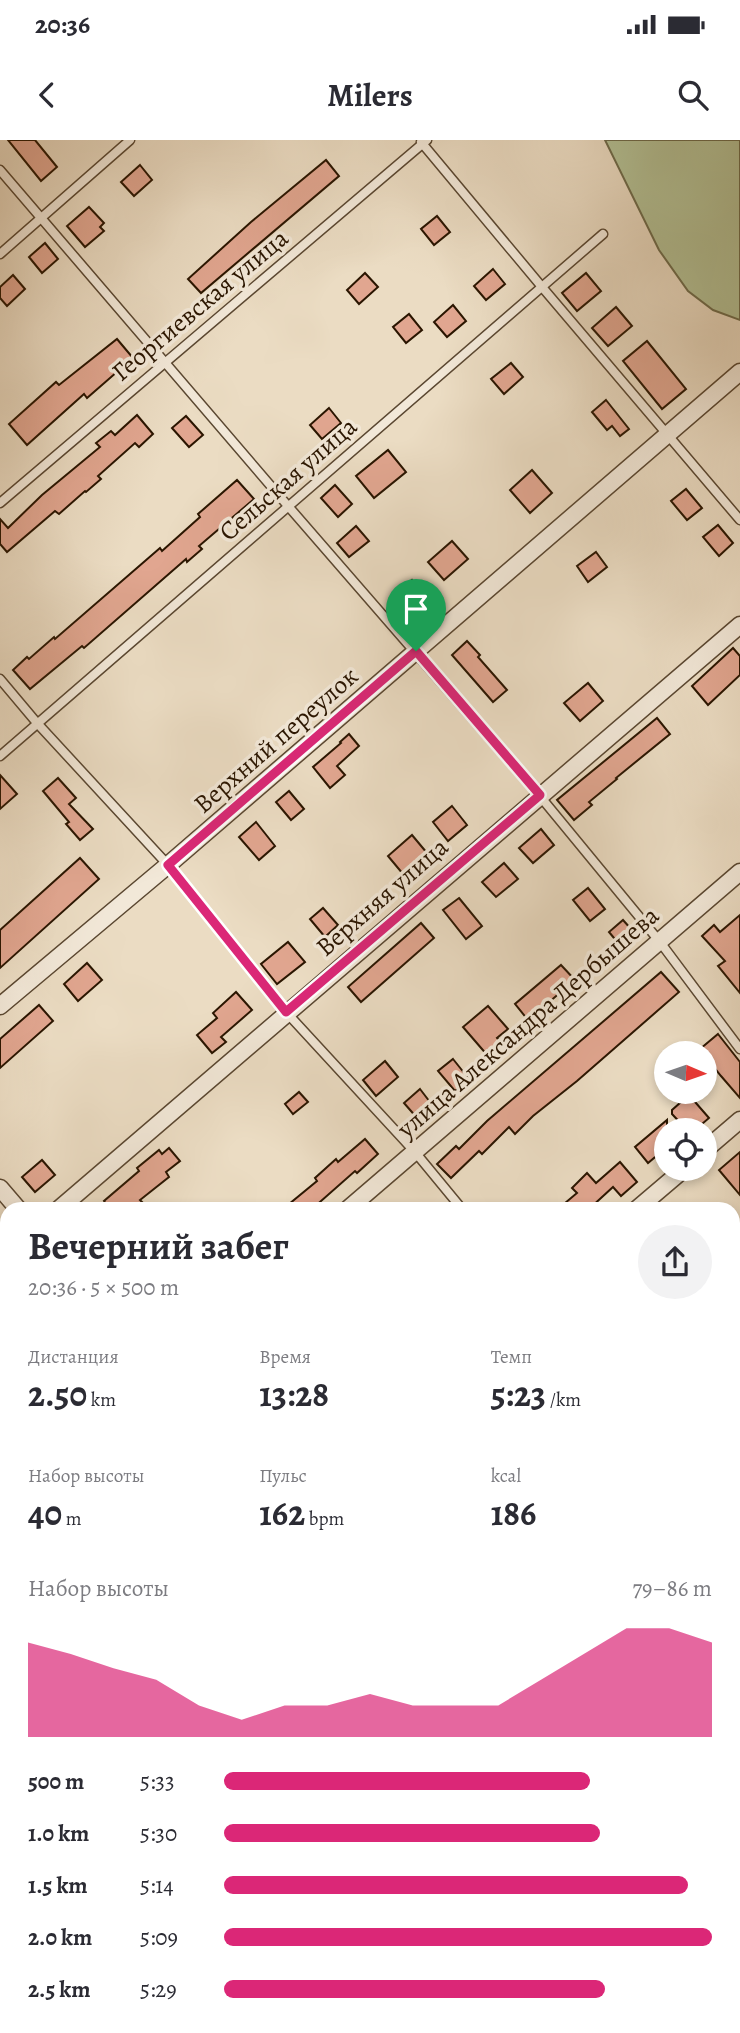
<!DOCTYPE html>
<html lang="ru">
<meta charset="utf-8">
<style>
:root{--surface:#fff;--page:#f2f2f3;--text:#2b2b33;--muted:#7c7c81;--accent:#db2777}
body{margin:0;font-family:Alegreya,serif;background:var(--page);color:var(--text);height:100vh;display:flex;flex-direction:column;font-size:26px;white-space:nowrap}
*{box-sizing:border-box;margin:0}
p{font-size:23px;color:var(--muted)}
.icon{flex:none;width:38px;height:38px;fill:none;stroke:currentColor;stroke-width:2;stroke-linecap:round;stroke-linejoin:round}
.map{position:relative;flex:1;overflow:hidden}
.side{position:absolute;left:0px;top:1062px;width:740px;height:831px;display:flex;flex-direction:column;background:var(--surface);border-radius:21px 21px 0 0;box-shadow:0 4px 10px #0003}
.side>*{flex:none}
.needle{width:46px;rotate:92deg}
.buttons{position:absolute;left:654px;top:901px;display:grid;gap:14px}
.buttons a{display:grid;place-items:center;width:63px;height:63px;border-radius:50%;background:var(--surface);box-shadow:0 4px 10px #0003;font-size:35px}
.pin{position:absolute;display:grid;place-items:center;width:60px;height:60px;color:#fff;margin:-72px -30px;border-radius:50% 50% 50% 0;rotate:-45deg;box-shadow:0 0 7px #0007}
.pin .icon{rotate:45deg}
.round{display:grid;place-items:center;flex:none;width:74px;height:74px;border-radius:37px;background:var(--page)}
.head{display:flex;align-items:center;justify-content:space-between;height:119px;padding:0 28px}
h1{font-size:38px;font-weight:600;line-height:52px}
.stats{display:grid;grid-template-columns:repeat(3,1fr);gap:10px;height:119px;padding:7px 28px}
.stats div{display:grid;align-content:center}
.stats b{font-size:35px;font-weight:600}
.stats small{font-size:19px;font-weight:400}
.stats p{font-size:19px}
.chart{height:196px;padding:14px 28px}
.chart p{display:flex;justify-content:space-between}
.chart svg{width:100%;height:126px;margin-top:7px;fill:var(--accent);opacity:.7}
ul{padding:0 28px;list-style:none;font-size:23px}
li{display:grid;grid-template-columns:112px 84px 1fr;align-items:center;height:52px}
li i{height:18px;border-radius:9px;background:var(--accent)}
.status{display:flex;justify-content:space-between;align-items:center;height:49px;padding:0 35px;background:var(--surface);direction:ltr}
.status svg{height:19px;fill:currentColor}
header{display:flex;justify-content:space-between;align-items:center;height:91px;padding:0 28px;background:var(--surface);font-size:32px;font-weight:600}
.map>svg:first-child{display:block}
.green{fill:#b3c196;stroke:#6e6b4b;stroke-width:2}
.building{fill:#e1a690;stroke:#2a1500;stroke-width:2}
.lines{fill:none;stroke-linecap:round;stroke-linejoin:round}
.lane-casing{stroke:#5a4731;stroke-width:11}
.street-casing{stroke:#5a4731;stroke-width:19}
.path{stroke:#2a1500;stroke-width:2.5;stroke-dasharray:2 3.5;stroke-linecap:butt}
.lane{stroke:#f2e8d8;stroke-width:8}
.street{stroke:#f2e8d8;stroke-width:16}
.route-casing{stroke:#fff;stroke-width:14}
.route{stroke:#db2777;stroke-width:9}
.labels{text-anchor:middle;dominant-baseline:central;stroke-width:7;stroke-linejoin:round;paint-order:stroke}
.street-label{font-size:26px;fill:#2a1500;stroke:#f2e8d8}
</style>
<div class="status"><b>20:36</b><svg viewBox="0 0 49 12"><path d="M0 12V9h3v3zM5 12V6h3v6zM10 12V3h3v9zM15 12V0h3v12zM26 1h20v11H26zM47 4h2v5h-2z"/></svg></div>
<header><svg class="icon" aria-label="back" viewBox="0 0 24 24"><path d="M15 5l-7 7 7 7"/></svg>Milers<svg class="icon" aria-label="search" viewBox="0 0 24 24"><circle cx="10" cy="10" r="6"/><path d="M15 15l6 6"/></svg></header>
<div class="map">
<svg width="740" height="1893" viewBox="0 0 740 1893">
<rect width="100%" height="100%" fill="#ebdcc3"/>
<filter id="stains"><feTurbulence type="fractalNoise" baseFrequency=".00286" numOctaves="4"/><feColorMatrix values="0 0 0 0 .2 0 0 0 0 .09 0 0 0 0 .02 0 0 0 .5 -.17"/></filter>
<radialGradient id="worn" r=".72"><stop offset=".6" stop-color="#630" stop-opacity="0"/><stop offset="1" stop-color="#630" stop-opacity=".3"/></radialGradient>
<!-- green -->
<polygon class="green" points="605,0 740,0 740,180 713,170 688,151 659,110"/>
<!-- building -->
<g class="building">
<polygon points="8,0 35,0 57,27 41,41"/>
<polygon points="326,20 339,36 201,153 188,139 251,82"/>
<polygon points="140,25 152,40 134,56 121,42"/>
<polygon points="89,67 104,83 100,87 104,91 85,107 67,86"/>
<polygon points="437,76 450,92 434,105 421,89"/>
<polygon points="45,103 58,119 42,133 29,117"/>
<polygon points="493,129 505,144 486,160 474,146"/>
<polygon points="365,133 378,147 359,164 347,150"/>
<polygon points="586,133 601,151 577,171 562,153"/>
<polygon points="13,135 25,149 7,166 0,158 0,147"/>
<polygon points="453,165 466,181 447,197 434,182"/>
<polygon points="616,167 632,186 608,206 592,188"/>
<polygon points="409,174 422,190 406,203 393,187"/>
<polygon points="117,199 133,218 87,258 84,254 27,305 9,284 56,242 59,245"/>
<polygon points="647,201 686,249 662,269 623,221"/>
<polygon points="511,223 523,237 504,254 491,239"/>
<polygon points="606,260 629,289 620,296 612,286 607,290 592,272"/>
<polygon points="329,268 341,283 322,299 310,285"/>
<polygon points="137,275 153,294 139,307 135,303 98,336 101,339 86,352 85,351 59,374 55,371 7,412 0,404 0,379 8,388 42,355 100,307 96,303 111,291 115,295"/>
<polygon points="186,276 203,295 189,307 172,288"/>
<polygon points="388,310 406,332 374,358 356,336"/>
<polygon points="532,330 552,353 530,373 510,350"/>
<polygon points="237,340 254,359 199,406 202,409 187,422 186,419 84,508 82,506 30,549 13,530 27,517 29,519 54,497 55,499 160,408 162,411 200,377 198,374"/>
<polygon points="335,345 352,364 338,377 321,358"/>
<polygon points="686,349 702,368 687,380 671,361"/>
<polygon points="718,385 733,403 719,416 703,397"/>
<polygon points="356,386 369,401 349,417 337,403"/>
<polygon points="452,401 468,419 444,440 428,422"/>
<polygon points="596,412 607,427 588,442 577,426"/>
<polygon points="412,440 425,454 406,471 393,456"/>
<polygon points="467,501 480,515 478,517 507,550 493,562 452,515"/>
<polygon points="733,508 740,516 740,535 708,565 692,546"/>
<polygon points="588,543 603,561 580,581 564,563"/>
<polygon points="657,578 670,594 616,638 617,639 589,662 592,665 574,680 557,660"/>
<polygon points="349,594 359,606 337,626 345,635 330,648 313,627 341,603 340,602"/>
<polygon points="0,635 17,654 0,669"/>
<polygon points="58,638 76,658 69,664 93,689 80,700 66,684 69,682 43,651"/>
<polygon points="289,651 304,669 291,680 276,662"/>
<polygon points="452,666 467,685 448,701 433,682"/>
<polygon points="256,682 275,706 259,720 239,697"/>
<polygon points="541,689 554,705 533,723 519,708"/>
<polygon points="412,695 427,713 403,734 388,716"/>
<polygon points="80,718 99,739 0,828 0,790"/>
<polygon points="504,723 518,739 496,757 482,742"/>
<polygon points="588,748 605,769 590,781 573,760"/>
<polygon points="459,758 482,786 466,799 443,770"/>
<polygon points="323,768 338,785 325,797 310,779"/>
<polygon points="740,775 740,853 718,826 725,821 702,796 714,785 720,792"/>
<polygon points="623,780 639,798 624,810 609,792"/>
<polygon points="421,783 434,798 361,862 348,847"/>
<polygon points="288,802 305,822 277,844 261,824"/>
<polygon points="87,823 102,840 78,861 64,844"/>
<polygon points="561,825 575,840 528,880 515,864"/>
<polygon points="661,832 679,852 577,941 533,976 515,994 509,987 482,1014 479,1011 451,1038 437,1024 456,1006 459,1009 487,981"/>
<polygon points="236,852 252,870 221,897 226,902 212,913 197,895 217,878 213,873"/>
<polygon points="39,865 53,881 0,928 0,899"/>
<polygon points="488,866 508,889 497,898 502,904 488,916 463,887"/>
<polygon points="718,894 740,922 740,958 721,936 705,916 705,914 700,909"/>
<polygon points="453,919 469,939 455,951 438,931"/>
<polygon points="385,921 398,937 376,956 363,940"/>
<polygon points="420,949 433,966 418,979 404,963"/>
<polygon points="299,952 308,962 293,974 285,964"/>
<polygon points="689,955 709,978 695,990 687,990 672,974 672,970"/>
<polygon points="667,980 667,1007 648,1023 635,1007"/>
<polygon points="365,999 378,1014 357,1033 355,1031 312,1069 283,1069 317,1041 315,1038 336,1019 338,1022"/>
<polygon points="169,1008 180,1021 166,1032 169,1037 140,1060 143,1063 136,1069 110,1069 104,1061 139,1031 137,1028 159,1010 162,1014"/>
<polygon points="740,1012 740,1055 719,1030"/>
<polygon points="42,1020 55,1035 35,1052 22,1037"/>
<polygon points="620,1022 637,1042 621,1056 613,1047 589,1069 558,1069 577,1053 572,1048 587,1033 596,1043"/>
</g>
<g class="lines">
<!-- lane casing -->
<g class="lane-casing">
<g id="lane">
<polyline points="421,2 542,147 740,380"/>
<polyline points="0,30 288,366 539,655 660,802 740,909"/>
<polyline points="0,114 130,0"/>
<polyline points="0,363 427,0"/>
<polyline points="0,539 37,583 168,725 286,872 415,1012 462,1069"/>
<polyline points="0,616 603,94"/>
<polyline points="733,1388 740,1395"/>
<polyline points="720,1886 726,1893"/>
</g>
</g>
<!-- street casing -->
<g class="street-casing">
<g id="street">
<polyline points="0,866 168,725 740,232"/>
<polyline points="705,1010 740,980"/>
<polyline points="0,1048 18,1069"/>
<polyline points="59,1069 740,485"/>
<polyline points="348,1069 740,732"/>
<polyline points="637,1069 684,1029"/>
<polyline points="0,1172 7,1187"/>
<polyline points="733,1240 740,1234"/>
<polyline points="733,1485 740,1479"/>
<polyline points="733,1735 740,1730"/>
<polyline points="334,1886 337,1893"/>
<polyline points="548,1893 556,1886"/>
</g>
</g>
<!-- path -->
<g class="path">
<polyline points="0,1493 7,1502"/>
<polyline points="0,1692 7,1685"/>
</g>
<!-- lane -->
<use href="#lane" class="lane"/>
<!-- street -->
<use href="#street" class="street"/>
</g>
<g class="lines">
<!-- route casing -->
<g class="route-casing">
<polygon id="route" points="416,511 540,655 286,872 168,725"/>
</g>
<!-- route -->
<use href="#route" class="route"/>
</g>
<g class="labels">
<!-- street labels -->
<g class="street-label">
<text transform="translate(200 165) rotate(-40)">Георгиевская улица</text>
<text transform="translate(288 339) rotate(-41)">Сельская улица</text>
<text transform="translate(276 600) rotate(-41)">Верхний переулок</text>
<text transform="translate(382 757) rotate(-41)">Верхняя улица</text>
<text transform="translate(528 882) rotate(-41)">улица Александра Дербышева</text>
</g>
</g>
<rect width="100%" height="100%" filter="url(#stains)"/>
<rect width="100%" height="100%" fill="url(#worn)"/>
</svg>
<div class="buttons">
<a><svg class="needle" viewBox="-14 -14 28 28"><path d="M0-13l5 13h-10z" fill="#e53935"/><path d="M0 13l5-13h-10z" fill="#7c7c81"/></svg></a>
<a><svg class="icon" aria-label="locate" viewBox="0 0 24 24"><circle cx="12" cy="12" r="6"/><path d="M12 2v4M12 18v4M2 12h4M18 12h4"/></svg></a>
</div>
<div class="pin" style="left:416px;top:511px;background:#1e9e55"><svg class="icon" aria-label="arrive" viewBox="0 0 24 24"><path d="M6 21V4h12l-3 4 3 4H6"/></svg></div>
<section class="side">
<div class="head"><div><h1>Вечерний забег</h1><p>20:36 · 5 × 500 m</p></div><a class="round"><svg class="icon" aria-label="share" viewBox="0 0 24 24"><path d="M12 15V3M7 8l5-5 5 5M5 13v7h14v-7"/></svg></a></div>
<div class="stats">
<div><p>Дистанция</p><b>2.50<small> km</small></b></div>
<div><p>Время</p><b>13:28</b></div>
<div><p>Темп</p><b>5:23<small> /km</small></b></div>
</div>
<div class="stats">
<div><p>Набор высоты</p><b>40<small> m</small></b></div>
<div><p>Пульс</p><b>162<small> bpm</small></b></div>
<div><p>kcal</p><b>186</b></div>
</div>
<div class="chart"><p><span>Набор высоты</span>79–86 m</p>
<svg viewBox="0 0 160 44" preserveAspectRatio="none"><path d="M0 44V11L10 15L20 20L30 24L40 33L50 38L60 33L70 33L80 29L90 33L100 33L110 33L120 24L130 15L140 6L150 6L160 11V44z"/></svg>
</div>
<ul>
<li><b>500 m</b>5:33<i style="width:75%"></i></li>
<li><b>1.0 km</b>5:30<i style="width:77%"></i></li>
<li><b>1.5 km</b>5:14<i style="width:95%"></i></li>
<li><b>2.0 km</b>5:09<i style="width:100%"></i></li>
<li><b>2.5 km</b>5:29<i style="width:78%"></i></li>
</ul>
</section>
</div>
